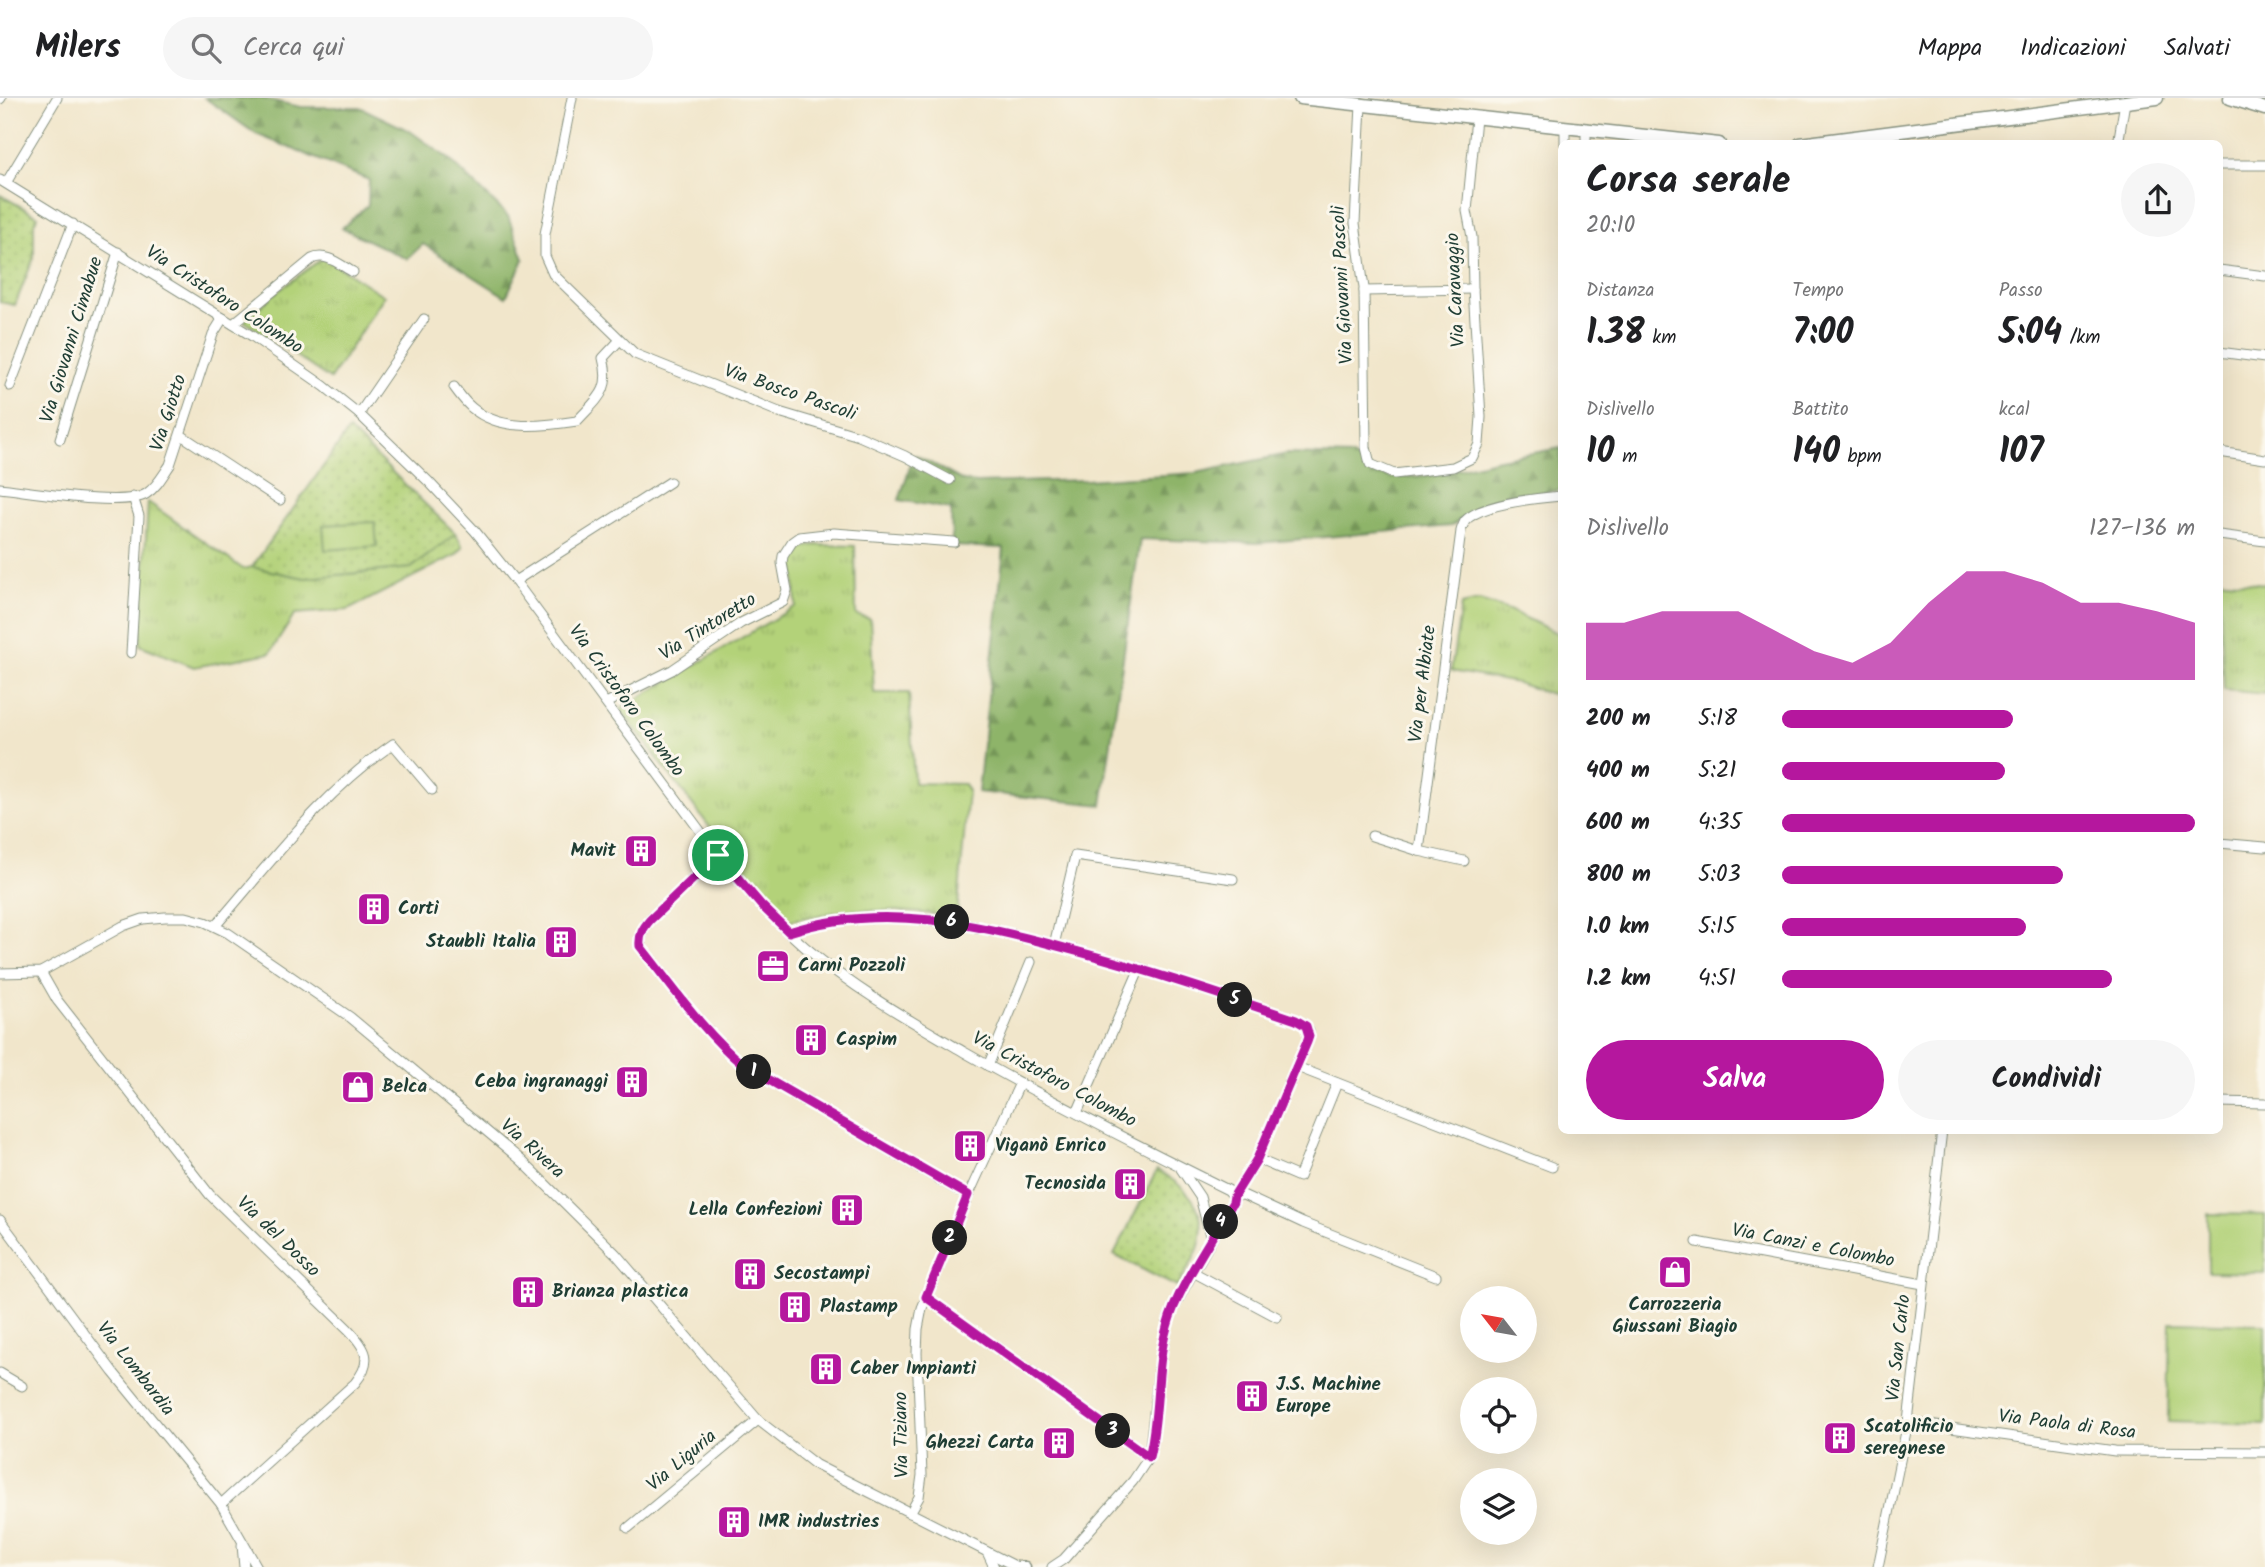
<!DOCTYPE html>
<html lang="it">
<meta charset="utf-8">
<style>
:root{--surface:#fff;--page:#f6f6f6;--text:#202124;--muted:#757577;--line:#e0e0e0;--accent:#b5179e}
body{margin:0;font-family:Kalam,sans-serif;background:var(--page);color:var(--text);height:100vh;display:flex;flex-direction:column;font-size:26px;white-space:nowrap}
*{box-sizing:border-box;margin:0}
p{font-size:23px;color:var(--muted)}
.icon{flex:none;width:38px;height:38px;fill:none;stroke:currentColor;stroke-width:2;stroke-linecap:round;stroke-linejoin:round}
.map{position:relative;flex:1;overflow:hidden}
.drawer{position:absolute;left:1558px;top:42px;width:665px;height:994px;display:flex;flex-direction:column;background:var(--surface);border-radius:10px;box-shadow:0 7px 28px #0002}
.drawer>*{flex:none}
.needle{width:46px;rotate:301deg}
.controls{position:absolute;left:1460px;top:1188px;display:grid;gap:14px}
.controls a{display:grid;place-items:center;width:77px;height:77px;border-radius:50%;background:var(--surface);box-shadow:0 7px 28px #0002;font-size:35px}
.pin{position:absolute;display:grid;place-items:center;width:60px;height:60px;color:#fff;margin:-30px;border:4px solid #fff;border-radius:50%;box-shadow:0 2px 7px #0007}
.km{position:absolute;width:35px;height:35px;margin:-18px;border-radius:50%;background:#222;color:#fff;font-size:19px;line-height:35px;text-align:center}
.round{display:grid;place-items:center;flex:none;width:74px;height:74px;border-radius:37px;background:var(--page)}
.headline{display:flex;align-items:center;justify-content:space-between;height:119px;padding:0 28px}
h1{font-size:38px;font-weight:700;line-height:52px}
.metrics{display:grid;grid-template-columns:repeat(3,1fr);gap:10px;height:119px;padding:7px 28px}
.metrics div{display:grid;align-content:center}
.metrics b{font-size:35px;font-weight:700}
.metrics small{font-size:19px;font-weight:400}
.metrics p{font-size:19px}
.chart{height:196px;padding:14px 28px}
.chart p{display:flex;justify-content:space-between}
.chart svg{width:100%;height:126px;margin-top:7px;fill:var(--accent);opacity:.7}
.primary-button{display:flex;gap:14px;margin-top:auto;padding:14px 28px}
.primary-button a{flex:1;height:80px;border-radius:42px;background:var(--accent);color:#fff;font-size:28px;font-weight:700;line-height:80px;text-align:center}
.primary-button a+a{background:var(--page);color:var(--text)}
ul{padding:0 28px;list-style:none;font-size:23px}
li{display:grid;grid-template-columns:112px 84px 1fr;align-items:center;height:52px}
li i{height:18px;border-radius:9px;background:var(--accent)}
header{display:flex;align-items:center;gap:42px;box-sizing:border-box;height:98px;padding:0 35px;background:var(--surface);border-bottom:2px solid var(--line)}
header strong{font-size:33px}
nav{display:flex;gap:38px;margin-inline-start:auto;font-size:24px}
.search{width:490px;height:63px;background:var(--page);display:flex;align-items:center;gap:18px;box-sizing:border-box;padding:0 24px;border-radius:38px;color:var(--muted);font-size:26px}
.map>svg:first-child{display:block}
.grass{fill:url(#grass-tufts);stroke:#698856;stroke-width:2}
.forest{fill:url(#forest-firs);stroke:#56784e;stroke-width:2}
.park{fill:url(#park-dots);stroke:#698856;stroke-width:2}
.pitch{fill:#b3d279;stroke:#698856;stroke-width:2}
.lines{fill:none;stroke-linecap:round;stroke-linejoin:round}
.minor-casing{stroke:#889280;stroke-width:11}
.tertiary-casing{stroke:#889280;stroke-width:13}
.secondary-casing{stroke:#889280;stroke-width:15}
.minor{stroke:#fff;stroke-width:9}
.tertiary{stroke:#fff;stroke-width:10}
.secondary{stroke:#fff;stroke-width:12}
.route-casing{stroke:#fff;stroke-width:14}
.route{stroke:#b5179e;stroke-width:9}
.labels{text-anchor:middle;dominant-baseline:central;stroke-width:6;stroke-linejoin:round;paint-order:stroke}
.street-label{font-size:19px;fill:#1f3d34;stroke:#fbf7ec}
.poi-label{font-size:19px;font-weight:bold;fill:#1f3d34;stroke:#fbf7ec;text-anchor:start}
</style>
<header>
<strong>Milers</strong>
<div class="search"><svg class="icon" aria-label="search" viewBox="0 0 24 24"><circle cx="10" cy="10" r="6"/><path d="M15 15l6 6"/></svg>Cerca qui</div>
<nav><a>Mappa</a><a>Indicazioni</a><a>Salvati</a></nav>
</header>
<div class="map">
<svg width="2265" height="1469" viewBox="0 0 2265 1469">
<defs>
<pattern id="grass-tufts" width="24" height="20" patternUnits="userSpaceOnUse" patternTransform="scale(1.75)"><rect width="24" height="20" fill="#b3d279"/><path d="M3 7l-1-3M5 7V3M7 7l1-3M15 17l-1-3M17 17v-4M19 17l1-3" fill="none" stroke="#9ab569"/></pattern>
<pattern id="forest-firs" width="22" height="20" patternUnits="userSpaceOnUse" patternTransform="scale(1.75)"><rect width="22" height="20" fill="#8eb469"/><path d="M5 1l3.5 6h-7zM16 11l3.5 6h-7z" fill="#739457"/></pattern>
<pattern id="park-dots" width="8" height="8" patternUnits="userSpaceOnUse" patternTransform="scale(1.75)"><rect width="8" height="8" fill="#b3d279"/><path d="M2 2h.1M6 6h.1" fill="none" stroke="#9ab569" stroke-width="1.8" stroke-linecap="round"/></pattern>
</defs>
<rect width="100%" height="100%" fill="#fbf7ec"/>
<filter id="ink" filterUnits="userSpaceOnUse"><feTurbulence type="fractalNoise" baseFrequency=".0143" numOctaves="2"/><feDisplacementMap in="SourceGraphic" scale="14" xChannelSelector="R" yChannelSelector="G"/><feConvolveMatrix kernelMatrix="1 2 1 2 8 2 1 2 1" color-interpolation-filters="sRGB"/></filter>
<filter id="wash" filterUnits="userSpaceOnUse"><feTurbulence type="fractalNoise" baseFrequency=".00686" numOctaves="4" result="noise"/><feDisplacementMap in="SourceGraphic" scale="28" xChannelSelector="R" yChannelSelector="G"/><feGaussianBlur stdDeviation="1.57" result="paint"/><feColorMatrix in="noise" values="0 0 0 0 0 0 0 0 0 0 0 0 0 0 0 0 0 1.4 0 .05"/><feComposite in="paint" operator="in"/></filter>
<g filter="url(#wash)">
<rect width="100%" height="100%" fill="#f1e6cb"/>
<!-- grass -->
<g class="grass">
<polygon points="324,159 384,198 330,281 244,223 273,197"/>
<polygon points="148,404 243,471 252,469 305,480 411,470 456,436 463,449 456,457 348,512 295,516 270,555 194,569 140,547"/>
<polygon points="815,447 855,448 856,517 870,521 874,595 909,595 914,685 964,686 968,693 957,818 896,813 848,812 787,823 769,807 620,611 796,508 794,459 805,449"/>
<polygon points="2219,481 2265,486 2265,596 2224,592"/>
<polygon points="1479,503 1509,512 1561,537 1561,599 1517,585 1451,573 1461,507"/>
</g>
<!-- forest -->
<g class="forest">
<polygon points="205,0 260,0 301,9 360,9 410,33 449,61 508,118 524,161 506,199 423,146 407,161 342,130 368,107 369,82 256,36"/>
<path d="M1561 350V392C1529 396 1492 400 1465 418 1460 421 1457 425 1451 428L1257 445 1140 441 1102 707 978 694 1004 450 952 448 951 411 899 402 911 366 916 357 963 383 976 385 1086 382 1196 375 1287 356 1352 358 1374 374 1391 380 1433 377 1499 361Z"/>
</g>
<!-- park -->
<g class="park">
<polygon points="0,97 38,118 34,125 34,159 15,207 0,204"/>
<polygon points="349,332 456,436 411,470 305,480 252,469"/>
<path d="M1157 1072C1187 1089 1211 1112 1198 1151 1193 1164 1184 1177 1177 1189L1114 1157Z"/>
</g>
<!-- pitch -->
<g class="pitch">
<polygon points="375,424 377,448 325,452 323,427"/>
<polygon points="2208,1116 2265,1117 2265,1175 2208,1174"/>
<polygon points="2170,1224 2265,1226 2265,1326 2168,1323"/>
</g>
</g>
<g filter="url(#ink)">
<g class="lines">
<!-- minor casing -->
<g class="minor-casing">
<g id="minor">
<polyline points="572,0 545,136 545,158 553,176 635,256 779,314 859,338 905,358 950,382"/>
<polyline points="0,1 1,0"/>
<polyline points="1361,7 1355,125 1364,190 1366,349 1370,366 1394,376 1453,369 1472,360 1479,346 1481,319 1473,191 1472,139 1467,113 1476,20"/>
<polyline points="1565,29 1565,46"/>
<polyline points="1586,31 1586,46"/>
<polyline points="2118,46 2125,4"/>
<polyline points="2219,67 2265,67"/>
<path d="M0 82 252 238 324 288 359 316 429 384 475 433 515 483 718 757C745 790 773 821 805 849 854 891 909 922 964 954 1050 1003 1139 1048 1228 1092L1234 1098"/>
<polyline points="6,85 57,0"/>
<polyline points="2219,172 2265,178"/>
<polyline points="1364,193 1473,191"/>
<path d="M233 226 312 161C326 154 340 167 353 174"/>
<polyline points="2219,254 2265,260"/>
<polyline points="10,288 73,126"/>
<path d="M454 289C459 296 465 304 472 310 501 334 543 328 577 323 598 300 612 293 603 260L619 243"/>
<polyline points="359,316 424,221"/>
<polyline points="181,337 280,402"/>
<polyline points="60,341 118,154"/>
<polyline points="2219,354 2265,361"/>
<path d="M0 390C29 393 124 410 146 396 157 389 163 377 170 367L213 236 223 220"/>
<polyline points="2219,437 2265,443"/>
<polyline points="515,483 670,384"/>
<polyline points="131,555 139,418 133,399"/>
<polyline points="606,605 672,572 741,525 783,504 787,492 782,465 783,458 792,444 799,439 834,435 954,444"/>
<polyline points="1372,738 1419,753 1464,763"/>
<polyline points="2219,745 2265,749"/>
<path d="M1419 753 1461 433C1461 431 1464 425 1465 423 1480 406 1538 400 1561 398"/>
<path d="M718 757 650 822C643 830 640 837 640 848 672 888 703 934 743 967L968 1098"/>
<path d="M216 827C271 764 323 694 393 646L432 692"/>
<path d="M789 834C879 802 990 829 1078 853 1151 873 1224 898 1296 922L1305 927 1309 933 1307 944 1257 1061 1234 1098 1233 1104 1182 1194 1169 1220 1159 1270 1149 1359 1133 1383 1064 1461 1052 1469"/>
<polyline points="1054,847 1075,758 1233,781"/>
<path d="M41 874 57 902 210 1097 348 1231C366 1250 374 1262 355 1285L221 1406"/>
<polyline points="0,875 41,874 123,828 143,821 165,819 186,819 205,824 228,835 350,919 521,1062 616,1156 758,1322 816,1367 1017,1469"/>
<polyline points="988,968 1031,864"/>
<polyline points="1297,969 1552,1069"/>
<polyline points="2219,1004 2265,1005"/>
<polyline points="1077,1015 1140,870"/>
<polyline points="1257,1061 1299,1079 1337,985"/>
<polyline points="1181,1071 1200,1099 1211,1141"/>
<polyline points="1234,1098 1243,1097 1303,1125 1436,1178"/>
<polyline points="0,1122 113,1274 221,1406 257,1469"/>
<polyline points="1697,1144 1923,1186"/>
<polyline points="1193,1174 1277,1219"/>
<polyline points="926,1199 1149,1359"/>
<polyline points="0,1275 22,1288"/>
<polyline points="1908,1324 2115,1353 2265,1354"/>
<polyline points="910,1415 919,1399 922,1377 917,1255 918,1231 922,1210 968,1098 1020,985"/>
<polyline points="628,1430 758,1322"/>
<polyline points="242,1447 244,1469"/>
<polyline points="987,1454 994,1469"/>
<polyline points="1878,1469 1908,1324 1942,1032"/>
</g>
</g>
<!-- tertiary casing -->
<g class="tertiary-casing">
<polyline id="tertiary" points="1017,1469 1025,1469"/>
</g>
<!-- secondary casing -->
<g class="secondary-casing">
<g id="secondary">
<polyline points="1300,0 1719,46"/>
<polyline points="2230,0 2265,11"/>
<polyline points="1800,46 2157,0"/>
</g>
</g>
<!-- minor -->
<use href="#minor" class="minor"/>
<!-- tertiary -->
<use href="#tertiary" class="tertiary"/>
<!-- secondary -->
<use href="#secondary" class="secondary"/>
</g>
</g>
<g class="lines" filter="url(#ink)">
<!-- route casing -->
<g class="route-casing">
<path id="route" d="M718 757 761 807 789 834C881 803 983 827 1072 852 1148 872 1222 897 1296 922L1306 928 1309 938 1307 944 1257 1061 1234 1098 1233 1104C1213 1140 1177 1190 1167 1229 1155 1271 1160 1316 1149 1359L926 1199 968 1097 743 967C703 934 672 888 640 848 639 837 643 830 650 822Z"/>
</g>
<!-- route -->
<use href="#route" class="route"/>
</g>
<!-- icons -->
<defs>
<g id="building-square" transform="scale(1.75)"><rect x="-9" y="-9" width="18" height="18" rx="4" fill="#b5179e" stroke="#fbf7ec"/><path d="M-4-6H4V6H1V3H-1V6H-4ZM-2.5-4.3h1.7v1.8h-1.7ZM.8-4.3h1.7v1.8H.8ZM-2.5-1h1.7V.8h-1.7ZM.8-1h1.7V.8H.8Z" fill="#fff"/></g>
<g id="office-square" transform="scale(1.75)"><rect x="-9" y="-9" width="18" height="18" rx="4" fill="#b5179e" stroke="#fbf7ec"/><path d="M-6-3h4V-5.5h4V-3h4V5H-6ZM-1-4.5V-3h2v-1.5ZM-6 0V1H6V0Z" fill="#fff"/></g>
<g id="shop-square" transform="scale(1.75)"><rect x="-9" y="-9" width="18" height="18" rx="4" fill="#b5179e" stroke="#fbf7ec"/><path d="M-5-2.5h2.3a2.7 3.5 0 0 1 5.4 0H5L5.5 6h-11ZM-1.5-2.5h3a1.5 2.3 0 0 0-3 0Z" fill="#fff"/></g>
</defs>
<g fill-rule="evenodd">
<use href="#building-square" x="641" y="753"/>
<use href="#building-square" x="374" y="811"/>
<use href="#building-square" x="561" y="844"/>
<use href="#office-square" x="773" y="868"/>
<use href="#building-square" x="811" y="942"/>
<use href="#building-square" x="632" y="984"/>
<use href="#shop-square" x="358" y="989"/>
<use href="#building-square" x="970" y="1048"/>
<use href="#building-square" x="1130" y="1086"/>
<use href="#building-square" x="847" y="1112"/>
<use href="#shop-square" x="1675" y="1174"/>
<use href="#building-square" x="750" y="1176"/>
<use href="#building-square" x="528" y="1194"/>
<use href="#building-square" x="795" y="1209"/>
<use href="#building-square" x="826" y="1271"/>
<use href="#building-square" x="1252" y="1298"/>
<use href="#building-square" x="1840" y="1340"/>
<use href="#building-square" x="1059" y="1345"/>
<use href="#building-square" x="734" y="1424"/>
</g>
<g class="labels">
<!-- street labels -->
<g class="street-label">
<text transform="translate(1343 187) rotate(-93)">Via Giovanni Pascoli</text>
<text transform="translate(1456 192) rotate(-93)">Via Caravaggio</text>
<text transform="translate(224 202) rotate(33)">Via Cristoforo Colombo</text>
<text transform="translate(72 242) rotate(-73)">Via Giovanni Cimabue</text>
<text transform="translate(790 295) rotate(19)">Via Bosco Pascoli</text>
<text transform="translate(169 315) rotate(-72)">Via Giotto</text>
<text transform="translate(708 529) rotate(-32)">Via Tintoretto</text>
<text transform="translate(1423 586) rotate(-83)">Via per Albiate</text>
<text transform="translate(626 603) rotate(54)">Via Cristoforo Colombo</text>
<text transform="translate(1054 982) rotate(28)">Via Cristoforo Colombo</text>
<text transform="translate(532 1051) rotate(42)">Via Rivera</text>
<text transform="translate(278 1139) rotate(44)">Via del Dosso</text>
<text transform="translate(1813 1148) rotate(11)">Via Canzi e Colombo</text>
<text transform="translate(1899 1250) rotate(-84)">Via San Carlo</text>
<text transform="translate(135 1271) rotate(52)">Via Lombardia</text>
<text transform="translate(2067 1327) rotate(7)">Via Paola di Rosa</text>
<text transform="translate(902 1337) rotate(-91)">Via Tiziano</text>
<text transform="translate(682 1363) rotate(-40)">Via Liguria</text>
</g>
<!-- poi labels -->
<g class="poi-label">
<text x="616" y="753" text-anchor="end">Mavit</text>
<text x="398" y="811">Corti</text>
<text x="536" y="844" text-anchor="end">Staubli Italia</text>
<text x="798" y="868">Carni Pozzoli</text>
<text x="836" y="942">Caspim</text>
<text x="608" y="984" text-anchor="end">Ceba ingranaggi</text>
<text x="382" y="989">Belca</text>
<text x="995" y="1048">Viganò Enrico</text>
<text x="1106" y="1086" text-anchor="end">Tecnosida</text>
<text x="822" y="1112" text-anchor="end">Lella Confezioni</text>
<text x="774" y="1176">Secostampi</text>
<text x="552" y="1194">Brianza plastica</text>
<text x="1675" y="1207" text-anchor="middle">Carrozzeria<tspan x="1675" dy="22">Giussani Biagio</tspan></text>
<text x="820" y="1209">Plastamp</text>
<text x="850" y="1271">Caber Impianti</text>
<text x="1276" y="1287">J.S. Machine<tspan x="1276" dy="22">Europe</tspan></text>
<text x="1864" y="1329">Scatolificio<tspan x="1864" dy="22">seregnese</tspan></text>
<text x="1034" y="1345" text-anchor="end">Ghezzi Carta</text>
<text x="758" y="1424">IMR industries</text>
</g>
</g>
</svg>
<div class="controls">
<a><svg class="needle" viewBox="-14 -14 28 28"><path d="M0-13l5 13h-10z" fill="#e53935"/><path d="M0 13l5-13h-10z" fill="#757577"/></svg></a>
<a><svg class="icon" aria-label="locate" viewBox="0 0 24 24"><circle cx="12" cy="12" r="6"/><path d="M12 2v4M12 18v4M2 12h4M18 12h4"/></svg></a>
<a><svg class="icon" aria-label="layers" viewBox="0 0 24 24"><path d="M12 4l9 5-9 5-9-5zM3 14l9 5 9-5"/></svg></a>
</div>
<div class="pin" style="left:718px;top:757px;background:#1e9e55"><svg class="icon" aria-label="arrive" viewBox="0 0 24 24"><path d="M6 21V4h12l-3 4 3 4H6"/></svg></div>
<b class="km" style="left:754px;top:974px">1</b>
<b class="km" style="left:950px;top:1140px">2</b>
<b class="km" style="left:1113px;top:1333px">3</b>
<b class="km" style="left:1221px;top:1124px">4</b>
<b class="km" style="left:1235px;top:902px">5</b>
<b class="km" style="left:952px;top:824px">6</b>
<section class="drawer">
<div class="headline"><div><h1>Corsa serale</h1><p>20:10</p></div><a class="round"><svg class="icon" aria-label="share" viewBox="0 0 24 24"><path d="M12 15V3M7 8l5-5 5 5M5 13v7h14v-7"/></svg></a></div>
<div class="metrics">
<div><p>Distanza</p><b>1.38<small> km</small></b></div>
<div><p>Tempo</p><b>7:00</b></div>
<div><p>Passo</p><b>5:04<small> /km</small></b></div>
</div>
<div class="metrics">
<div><p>Dislivello</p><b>10<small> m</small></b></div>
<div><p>Battito</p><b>140<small> bpm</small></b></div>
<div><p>kcal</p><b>107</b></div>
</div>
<div class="chart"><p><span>Dislivello</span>127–136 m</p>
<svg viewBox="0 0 160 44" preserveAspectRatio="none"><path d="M0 44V24L10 24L20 20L30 20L40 20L50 27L60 34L70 38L80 31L90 17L100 6L110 6L120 10L130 17L140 17L150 20L160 24V44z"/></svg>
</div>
<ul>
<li><b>200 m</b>5:18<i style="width:56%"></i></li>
<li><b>400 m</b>5:21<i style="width:54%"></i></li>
<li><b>600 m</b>4:35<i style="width:100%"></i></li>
<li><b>800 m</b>5:03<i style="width:68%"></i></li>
<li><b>1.0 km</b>5:15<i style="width:59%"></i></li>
<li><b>1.2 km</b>4:51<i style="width:80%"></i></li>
</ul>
<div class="primary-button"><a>Salva</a><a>Condividi</a></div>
</section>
</div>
